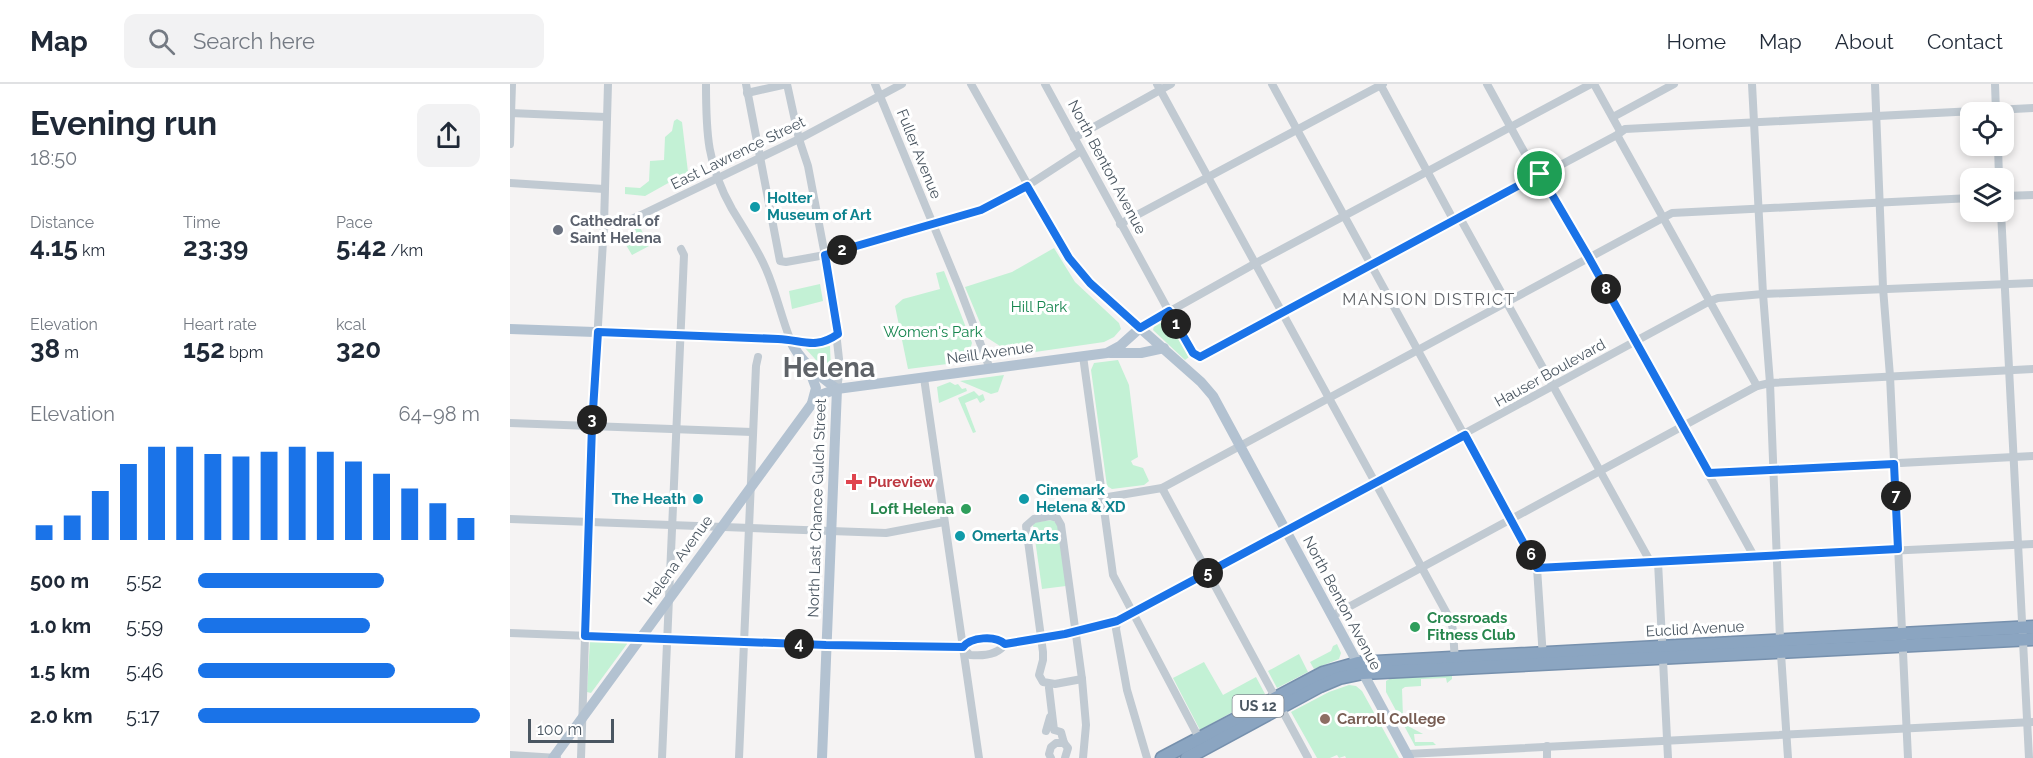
<!DOCTYPE html>
<meta charset="utf-8">
<style>
:root{--surface:#fff;--page:#f2f2f3;--text:#1f2937;--muted:#747a83;--line:#e0e1e3;--accent:#1a73e8}
body{margin:0;font-family:Raleway,sans-serif;background:var(--page);color:var(--text);height:100vh;display:flex;flex-direction:column;font-size:22px;white-space:nowrap}
*{box-sizing:border-box;margin:0}
p{font-size:20px;color:var(--muted)}
.icon{flex:none;width:33px;height:33px;fill:none;stroke:currentColor;stroke-width:2;stroke-linecap:round;stroke-linejoin:round}
.map{position:relative;flex:1;overflow:hidden}
.drawer{display:flex;flex-direction:column;background:var(--surface);width:510px}
.drawer>*{flex:none}
.controls{position:absolute;left:1450px;top:18px;display:grid;gap:12px}
.controls a{display:grid;place-items:center;width:54px;height:54px;border-radius:12px;background:var(--surface);box-shadow:0 3px 9px #0003;font-size:30px}
.scale{position:absolute;left:18px;bottom:15px;width:86px;box-sizing:border-box;padding-left:6px;border:3px solid #4a5661;border-top:0;font-size:16px;line-height:21px;white-space:nowrap;color:#4a5661;-webkit-text-stroke:4px #fff;paint-order:stroke}
.pin{position:absolute;display:grid;place-items:center;width:51px;height:51px;color:#fff;margin:-26px;border:3px solid #fff;border-radius:50%;box-shadow:0 2px 6px #0007}
.km{position:absolute;width:30px;height:30px;margin:-15px;border-radius:50%;background:#222;color:#fff;font-size:16px;line-height:30px;text-align:center}
.round{display:grid;place-items:center;flex:none;width:63px;height:63px;border-radius:12px;background:var(--page)}
.summary{display:flex;align-items:center;justify-content:space-between;height:102px;padding:0 30px}
h1{font-size:33px;font-weight:700;line-height:45px}
.metrics{display:grid;grid-template-columns:repeat(3,1fr);gap:9px;height:102px;padding:6px 30px}
.metrics div{display:grid;align-content:center}
.metrics b{font-size:26px;font-weight:700}
.metrics small{font-size:16px;font-weight:400}
.metrics p{font-size:16px}
.chart{height:168px;padding:12px 30px}
.chart p{display:flex;justify-content:space-between}
.chart svg{width:100%;height:108px;margin-top:6px;stroke:var(--accent);stroke-width:6}
ul{padding:0 30px;list-style:none;font-size:20px}
li{display:grid;grid-template-columns:96px 72px 1fr;align-items:center;height:45px}
li i{height:15px;border-radius:8px;background:var(--accent)}
header{display:flex;align-items:center;gap:36px;box-sizing:border-box;height:84px;padding:0 30px;background:var(--surface);border-bottom:2px solid var(--line)}
header strong{font-size:28px}
nav{display:flex;gap:33px;margin-inline-start:auto;font-size:21px}
.search{width:420px;height:54px;background:var(--page);display:flex;align-items:center;gap:15px;box-sizing:border-box;padding:0 21px;border-radius:12px;color:var(--muted);font-size:22px}
main{display:flex;flex:1;min-height:0}
.map>svg:first-child{display:block}
.green{fill:#c3f1d5}
.lines{fill:none;stroke-linecap:round;stroke-linejoin:round}
.highway-casing{stroke:#7690ad;stroke-width:15}
.minor{stroke:#c1cad2;stroke-width:8}
.major{stroke:#b3c2d1;stroke-width:10}
.highway{stroke:#8ba5c1;stroke-width:12}
.route-casing{stroke:#fff;stroke-width:12}
.route{stroke:#1a73e8;stroke-width:8}
.culture-dot{fill:#0f9aa8;stroke:#fff;stroke-width:2}
.worship-dot{fill:#6b7280;stroke:#fff;stroke-width:2}
.health-dot{fill:#e0444e;stroke:#fff;stroke-width:2}
.leisure-dot{fill:#2e9e5b;stroke:#fff;stroke-width:2}
.education-dot{fill:#8d6e63;stroke:#fff;stroke-width:2}
.labels{text-anchor:middle;dominant-baseline:central;stroke-width:6;stroke-linejoin:round;paint-order:stroke}
.shield{fill:#fff;stroke:#808990;stroke-width:1.5}
.shield-label{font-size:14px;font-weight:bold;fill:#4a5661}
.street-label{font-size:15px;fill:#4a5661;stroke:#fff}
.culture-label{font-size:15px;font-weight:bold;fill:#0d838f;stroke:#fff;text-anchor:start}
.worship-label{font-size:15px;font-weight:bold;fill:#5b616d;stroke:#fff;text-anchor:start}
.park-label{font-size:15px;fill:#17864f;stroke:#fff}
.health-label{font-size:15px;font-weight:bold;fill:#be3a42;stroke:#fff;text-anchor:start}
.leisure-label{font-size:15px;font-weight:bold;fill:#27864d;stroke:#fff;text-anchor:end}
.education-label{font-size:15px;font-weight:bold;fill:#785e54;stroke:#fff;text-anchor:start}
.neighbourhood-label{font-size:16px;letter-spacing:1.5px;fill:#5f6368;stroke:#fff}
.town-label{font-size:27px;font-weight:bold;fill:#5f6368;stroke:#fff}
</style>
<header>
<strong>Map</strong>
<div class="search"><svg class="icon" aria-label="search" viewBox="0 0 24 24"><circle cx="10" cy="10" r="6"/><path d="M15 15l6 6"/></svg>Search here</div>
<nav><a>Home</a><a>Map</a><a>About</a><a>Contact</a></nav>
</header>
<main>
<section class="drawer">
<div class="summary"><div><h1>Evening run</h1><p>18:50</p></div><a class="round"><svg class="icon" aria-label="share" viewBox="0 0 24 24"><path d="M12 15V3M7 8l5-5 5 5M5 13v7h14v-7"/></svg></a></div>
<div class="metrics">
<div><p>Distance</p><b>4.15<small> km</small></b></div>
<div><p>Time</p><b>23:39</b></div>
<div><p>Pace</p><b>5:42<small> /km</small></b></div>
</div>
<div class="metrics">
<div><p>Elevation</p><b>38<small> m</small></b></div>
<div><p>Heart rate</p><b>152<small> bpm</small></b></div>
<div><p>kcal</p><b>320</b></div>
</div>
<div class="chart"><p><span>Elevation</span>64–98 m</p>
<svg viewBox="0 0 160 44" preserveAspectRatio="none"><path d="M5 44V38M15 44V34M25 44V24M35 44V13M45 44V6M55 44V6M65 44V9M75 44V10M85 44V8M95 44V6M105 44V8M115 44V12M125 44V17M135 44V23M145 44V29M155 44V35"/></svg>
</div>
<ul>
<li><b>500 m</b>5:52<i style="width:66%"></i></li>
<li><b>1.0 km</b>5:59<i style="width:61%"></i></li>
<li><b>1.5 km</b>5:46<i style="width:70%"></i></li>
<li><b>2.0 km</b>5:17<i style="width:100%"></i></li>
</ul>
</section>
<div class="map">
<svg width="1523" height="674" viewBox="0 0 1523 674">
<rect width="100%" height="100%" fill="#f5f3f3"/>
<!-- green -->
<g class="green">
<polygon points="167,35 172,38 178,88 135,112 115,110 115,103 130,104 139,97 140,77 154,76 155,53 162,47 164,37"/>
<polygon points="130,143 139,162 122,171 113,156 100,161 104,155"/>
<polygon points="544,164 565,198 609,239 611,245 604,253 594,258 504,271 476,253 455,203 502,188"/>
<polygon points="434,187 462,259 459,269 453,278 398,285 385,222 393,215 430,205 426,189"/>
<polygon points="310,200 313,217 282,225 279,207"/>
<polygon points="657,233 679,273 675,276 643,246 645,239"/>
<polygon points="320,262 321,287 306,276 294,263"/>
<polygon points="608,276 619,301 628,373 621,377 623,381 633,384 639,397 634,401 602,405 597,402 581,286 584,279"/>
<polygon points="494,291 488,308 481,310 450,297"/>
<polygon points="440,298 445,301 448,300 452,305 456,304 457,307 429,319 427,303"/>
<polygon points="464,307 469,312 473,310 475,316 470,319 467,314 455,319 466,348 463,349 448,314"/>
<polygon points="543,436 548,441 556,502 532,505 523,441 525,438"/>
<polygon points="80,556 117,558 117,560 81,609 77,608"/>
<polygon points="827,560 831,569 829,575 804,585 800,578 821,567 823,562"/>
<polygon points="789,570 798,588 767,604 758,587"/>
<polygon points="694,578 713,611 746,593 755,610 690,646 663,594"/>
<polygon points="942,590 942,595 937,599 936,594 911,595 911,602 895,603 892,605 893,633 898,642 913,650 904,650 905,658 923,658 926,661 905,662 876,608 876,597 885,592"/>
<polygon points="839,601 846,602 852,607 889,674 836,674 835,672 829,674 827,671 820,674 807,674 781,628 819,608"/>
</g>
<g class="lines">
<!-- highway casing -->
<g class="highway-casing">
<g id="highway">
<polyline points="652,674 813,589 848,579 1523,543"/>
<polyline points="677,674 810,602 829,594 853,589 1523,555"/>
</g>
</g>
<!-- minor -->
<g class="minor">
<path d="M196 0C196 49 197 81 222 125 234 145 247 164 256 185 266 208 271 232 280 255 297 262 313 261 328 250"/>
<polyline points="236,0 270,177 276,178 315,171 471,126 517,102 571,67"/>
<polyline points="277,0 289,55 298,82 321,203 330,284 327,305"/>
<polyline points="365,0 449,203 480,285"/>
<polyline points="461,0 559,174 580,199 630,244 746,179 1081,0"/>
<polyline points="535,0 662,233 683,269 690,273 1107,51 1115,45 1523,24"/>
<polyline points="647,0 941,537 943,546 945,578"/>
<polyline points="762,0 1027,484 1033,574"/>
<polyline points="870,0 944,137"/>
<polyline points="977,0 1023,84 1035,96 1245,474"/>
<polyline points="1084,0 1110,47"/>
<polyline points="1242,0 1253,210 1260,299 1270,555 1278,674"/>
<polyline points="1365,0 1373,204 1380,292 1398,674"/>
<polyline points="1485,0 1486,28"/>
<polyline points="237,9 277,0"/>
<polyline points="0,29 96,33"/>
<polyline points="1103,33 1164,0"/>
<polyline points="1107,51 1247,302"/>
<polyline points="564,54 661,0"/>
<polyline points="0,60 2,0"/>
<polyline points="1488,62 1489,94"/>
<polyline points="0,99 94,105"/>
<polyline points="1494,112 1523,111"/>
<polyline points="1491,128 1519,674"/>
<polyline points="950,134 1141,479"/>
<polyline points="94,140 113,139 131,131 289,55 392,0"/>
<polyline points="610,140 873,0"/>
<polyline points="573,272 603,491 689,654"/>
<polyline points="414,294 469,674"/>
<polyline points="0,339 242,348"/>
<polyline points="1199,389 1523,372"/>
<polyline points="652,404 798,674"/>
<polyline points="592,414 652,404 1162,129 1461,114"/>
<polygon points="540,432 547,434 551,441 572,595 545,600 533,598 529,591 533,576 533,568 516,442 524,435"/>
<polyline points="0,435 376,449 434,438"/>
<polyline points="1148,478 1158,674"/>
<polyline points="1027,484 1523,460"/>
<polyline points="822,532 1247,302 1260,299 1523,285"/>
<polyline points="607,537 606,545 617,606 637,674"/>
<path d="M0 549 317 561 452 563C460 554 474 555 486 554L495 560"/>
<path d="M452 563 460 571C472 572 488 571 495 560L555 551 607 537 1200 217 1208 214 1253 210 1523 199"/>
<polyline points="572,595 576,641 573,674"/>
<polyline points="539,604 544,646 551,648 554,659 558,664 555,674"/>
<polyline points="536,647 540,633"/>
<polyline points="1037,662 1037,674"/>
<polyline points="897,670 1523,638"/>
<polyline points="0,671 47,674"/>
<polyline points="71,674 82,342 94,140 98,0"/>
<polyline points="152,674 174,171 171,165"/>
<polyline points="229,674 246,282 248,273"/>
<polyline points="541,674 539,670 541,663 546,659 554,659"/>
</g>
<!-- major -->
<g class="major">
<path d="M0 245 280 255C289 277 308 291 327 305"/>
<polyline points="600,269 631,269 654,264"/>
<polyline points="299,285 306,304 302,319"/>
<polyline points="43,674 301,321 313,310 327,305 597,269 610,262 630,244 691,298 703,312 899,674"/>
<polyline points="312,674 327,305"/>
</g>
<!-- highway -->
<use href="#highway" class="highway"/>
</g>
<g class="lines">
<!-- route casing -->
<g class="route-casing">
<path id="route" d="M1030 90 1078 172 1199 389 1384 380 1388 465 1027 484 955 351 607 537 555 550 495 560C485 551 461 553 453 563L316 561 75 552 82 342 88 248 268 255C293 256 305 266 328 250L315 171 471 126 517 102 559 174 580 199 630 244 659 227 683 269 690 273Z"/>
</g>
<!-- route -->
<use href="#route" class="route"/>
</g>
<!-- markers -->
<g class="culture-dot">
<circle cx="245" cy="123" r="6"/>
<circle cx="188" cy="415" r="6"/>
<circle cx="514" cy="415" r="6"/>
<circle cx="450" cy="452" r="6"/>
</g>
<circle class="worship-dot" cx="48" cy="146" r="6"/>
<path class="health-dot" d="M341 389h6v6h6v6h-6v6h-6v-6h-6v-6h6z"/>
<g class="leisure-dot">
<circle cx="456" cy="425" r="6"/>
<circle cx="905" cy="543" r="6"/>
</g>
<circle class="education-dot" cx="815" cy="635" r="6"/>
<g class="labels">
<!-- shield labels -->
<rect class="shield" x="722.5" y="611" width="51" height="22" rx="4.5"/>
<g class="shield-label">
<text x="748" y="622">US 12</text>
</g>
<!-- street labels -->
<g class="street-label">
<text transform="translate(228 69) rotate(-26)">East Lawrence Street</text>
<text transform="translate(409 70) rotate(68)">Fuller Avenue</text>
<text transform="translate(597 83) rotate(62)">North Benton Avenue</text>
<text transform="translate(480 269) rotate(-8)">Neill Avenue</text>
<text transform="translate(1040 289) rotate(-29)">Hauser Boulevard</text>
<text transform="translate(307 424) rotate(-88)">North Last Chance Gulch Street</text>
<text transform="translate(168 476) rotate(-54)">Helena Avenue</text>
<text transform="translate(832 519) rotate(62)">North Benton Avenue</text>
<text transform="translate(1185 545) rotate(-3)">Euclid Avenue</text>
</g>
<!-- culture labels -->
<g class="culture-label">
<text x="257" y="114">Holter<tspan x="257" dy="17">Museum of Art</tspan></text>
<text x="526" y="406">Cinemark<tspan x="526" dy="17">Helena &amp; XD</tspan></text>
<text x="176" y="415" text-anchor="end">The Heath</text>
<text x="462" y="452">Omerta Arts</text>
</g>
<!-- worship labels -->
<g class="worship-label">
<text x="60" y="137">Cathedral of<tspan x="60" dy="17">Saint Helena</tspan></text>
</g>
<!-- park labels -->
<g class="park-label">
<text x="529" y="223">Hill Park</text>
<text x="423" y="248">Women's Park</text>
</g>
<!-- health labels -->
<g class="health-label">
<text x="358" y="398">Pureview</text>
</g>
<!-- leisure labels -->
<g class="leisure-label">
<text x="444" y="425">Loft Helena</text>
<text x="917" y="534" text-anchor="start">Crossroads<tspan x="917" dy="17">Fitness Club</tspan></text>
</g>
<!-- education labels -->
<g class="education-label">
<text x="827" y="635">Carroll College</text>
</g>
<!-- neighbourhood labels -->
<g class="neighbourhood-label">
<text x="919" y="215">MANSION DISTRICT</text>
</g>
<!-- town labels -->
<g class="town-label">
<text x="319" y="283">Helena</text>
</g>
</g>
</svg>
<div class="controls">
<a><svg class="icon" aria-label="locate" viewBox="0 0 24 24"><circle cx="12" cy="12" r="6"/><path d="M12 2v4M12 18v4M2 12h4M18 12h4"/></svg></a>
<a><svg class="icon" aria-label="layers" viewBox="0 0 24 24"><path d="M12 4l9 5-9 5-9-5zM3 14l9 5 9-5"/></svg></a>
</div>
<div class="scale">100 m</div>
<div class="pin" style="left:1030px;top:90px;background:#1e9e55"><svg class="icon" aria-label="arrive" viewBox="0 0 24 24"><path d="M6 21V4h12l-3 4 3 4H6"/></svg></div>
<b class="km" style="left:666px;top:240px">1</b>
<b class="km" style="left:332px;top:166px">2</b>
<b class="km" style="left:82px;top:336px">3</b>
<b class="km" style="left:289px;top:560px">4</b>
<b class="km" style="left:698px;top:489px">5</b>
<b class="km" style="left:1021px;top:471px">6</b>
<b class="km" style="left:1386px;top:412px">7</b>
<b class="km" style="left:1096px;top:205px">8</b>
</div>
</main>
